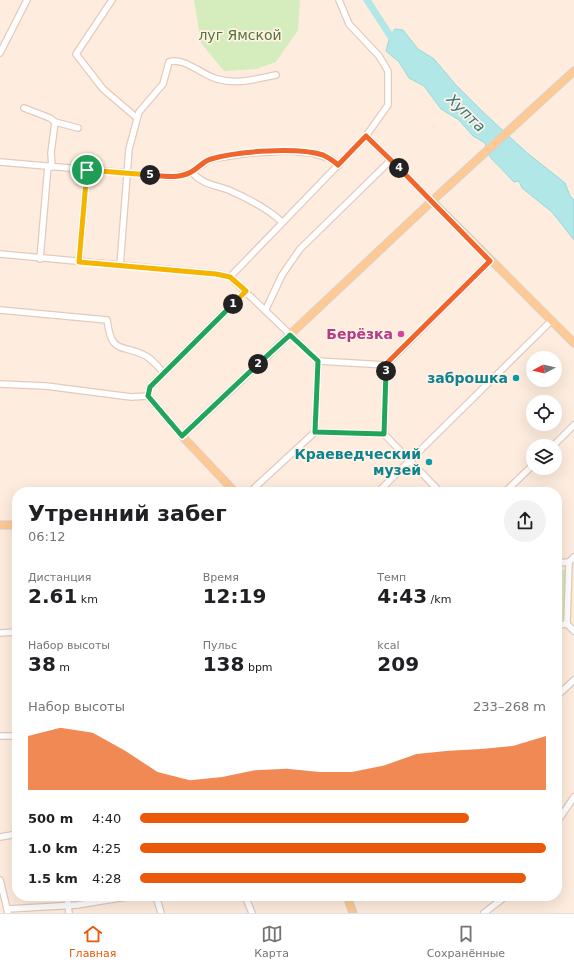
<!DOCTYPE html>
<html lang="ru">
<meta charset="utf-8">
<style>
:root{--surface:#fff;--page:#f2f2f2;--text:#202124;--muted:#757577;--line:#e0e0e0;--accent:#ea580c}
body{margin:0;font-family:"DejaVu Sans",sans-serif;background:var(--page);color:var(--text);height:100vh;display:flex;flex-direction:column;font-size:15px;white-space:nowrap}
*{box-sizing:border-box;margin:0}
p{font-size:13px;color:var(--muted)}
.icon{flex:none;width:22px;height:22px;fill:none;stroke:currentColor;stroke-width:2;stroke-linecap:round;stroke-linejoin:round}
.map{position:relative;flex:1;overflow:hidden}
.drawer{position:absolute;left:12px;top:487px;width:550px;height:414px;display:flex;flex-direction:column;background:var(--surface);border-radius:16px;box-shadow:0 4px 16px #0002}
.drawer>*{flex:none}
.needle{width:26px;rotate:263deg}
.controls{position:absolute;left:526px;top:351px;display:grid;gap:8px}
.controls a{display:grid;place-items:center;width:36px;height:36px;border-radius:50%;background:var(--surface);box-shadow:0 4px 16px #0002;font-size:20px}
.pin{position:absolute;display:grid;place-items:center;width:34px;height:34px;color:#fff;margin:-17px;border:2px solid #fff;border-radius:50%;box-shadow:0 1px 4px #0007}
.km{position:absolute;width:20px;height:20px;margin:-10px;border-radius:50%;background:#222;color:#fff;font-size:11px;line-height:20px;text-align:center}
.round{display:grid;place-items:center;flex:none;width:42px;height:42px;border-radius:21px;background:var(--page)}
.summary{display:flex;align-items:center;justify-content:space-between;height:68px;padding:0 16px}
h1{font-size:22px;font-weight:800;line-height:30px}
.figures{display:grid;grid-template-columns:repeat(3,1fr);gap:6px;height:68px;padding:4px 16px}
.figures div{display:grid;align-content:center}
.figures b{font-size:20px;font-weight:800}
.figures small{font-size:11px;font-weight:400}
.figures p{font-size:11px}
.chart{height:112px;padding:8px 16px}
.chart p{display:flex;justify-content:space-between}
.chart svg{width:100%;height:72px;margin-top:4px;fill:var(--accent);opacity:.7}
ul{padding:0 16px;list-style:none;font-size:13px}
li{display:grid;grid-template-columns:64px 48px 1fr;align-items:center;height:30px}
li i{height:10px;border-radius:5px;background:var(--accent)}
.tab-bar{display:flex;justify-content:space-around;align-items:center;height:56px;border-top:1px solid var(--line);background:var(--surface);font-size:11px;color:var(--muted)}
.tab-bar a{display:grid;justify-items:center;gap:2px}
.tab-bar .current{color:var(--accent)}
.map>svg:first-child{display:block}
.green{fill:#d5ecbc}
.water{fill:#b2e7e8;stroke:#97d9da}
.lines{fill:none;stroke-linecap:round;stroke-linejoin:round}
.river{stroke:#b2e7e8;stroke-width:7}
.minor-casing{stroke:#e4cabc;stroke-width:8}
.major-casing{stroke:#d8cecb;stroke-width:9}
.minor{stroke:#fff;stroke-width:5.5}
.major{stroke:#ffc993;stroke-width:7}
.split-1-casing{stroke:#fff;stroke-width:8}
.split-2-casing{stroke:#fff;stroke-width:8}
.split-3-casing{stroke:#fff;stroke-width:8}
.split-4-casing{stroke:#fff;stroke-width:8}
.split-5-casing{stroke:#fff;stroke-width:8}
.split-6-casing{stroke:#fff;stroke-width:8}
.split-1{stroke:#f5b400;stroke-width:5}
.split-2{stroke:#22a559;stroke-width:5}
.split-3{stroke:#22a559;stroke-width:5}
.split-4{stroke:#f0652b;stroke-width:5}
.split-5{stroke:#f0652b;stroke-width:5}
.split-6{stroke:#f5b400;stroke-width:5}
.hotel-dot{fill:#d1479c;stroke:#fff2e5;stroke-width:1.5}
.culture-dot{fill:#0f9aa8;stroke:#fff2e5;stroke-width:1.5}
.labels{text-anchor:middle;dominant-baseline:central;stroke-width:3.5;stroke-linejoin:round;paint-order:stroke}
.park-label{font-size:14px;fill:#53763a;stroke:#fff2e5}
.hotel-label{font-size:14px;font-weight:bold;fill:#b23c85;stroke:#fff2e5;text-anchor:end}
.culture-label{font-size:14px;font-weight:bold;fill:#0d838f;stroke:#fff2e5;text-anchor:end}
.water-label{font-size:15px;font-style:italic;fill:#38797c;stroke:#fff2e5}
</style>
<div class="map">
<svg width="574" height="913" viewBox="0 0 574 913">
<rect width="100%" height="100%" fill="#feedde"/>
<!-- green -->
<g class="green">
<polygon points="194,0 300,0 298,30 276,62 256,69 224,71 201,43"/>
<polygon points="557,570 565,570 566,619 562,623 557,623"/>
</g>
<!-- water -->
<polygon class="water" points="395,29 403,30 418,49 434,59 455,84 482,111 526,152 565,183 570,196 574,200 574,240 552,212 522,188 519,181 514,182 490,157 485,143 473,136 459,120 441,109 424,86 409,78 399,62 386,51 390,36"/>
<g class="lines">
<!-- river -->
<polyline class="river" points="367,0 395,43"/>
<!-- minor casing -->
<g class="minor-casing">
<g id="minor">
<polyline points="112,0 76,54 103,89 137,118"/>
<polyline points="0,53 27,0"/>
<polyline points="24,108 50,118 55,122 78,128"/>
<polyline points="366,136 432,201"/>
<polyline points="0,162 173,177 192,172 210,159 250,153 288,151 312,153 331,159 339,165"/>
<polyline points="52,167 51,153 55,122"/>
<path d="M192 172C202 185 217 185 231 191 249 199 268 209 282 222"/>
<polyline points="0,254 217,274 230,277 318,361"/>
<polyline points="40,259 48,166"/>
<polyline points="79,262 87,170"/>
<path d="M120 266 129 149 139 112 163 84 169 62C182 56 204 76 217 79 237 85 256 79 276 75"/>
<polyline points="230,277 366,136 388,105 388,71 379,56 349,24 339,0"/>
<polyline points="266,309 282,275 300,249 391,160"/>
<path d="M0 310 107 320C112 356 121 343 146 356 153 360 158 367 164 373"/>
<polyline points="318,361 386,365 384,434"/>
<polyline points="386,365 490,261"/>
<polyline points="0,384 46,386 131,397 148,396 182,436"/>
<polyline points="148,396 150,387 246,291"/>
<polyline points="315,432 318,361"/>
<polyline points="315,432 384,434"/>
<polyline points="384,434 440,492"/>
<polyline points="553,446 574,425"/>
<polyline points="250,492 315,432"/>
<polyline points="378,492 551,321"/>
<polyline points="505,492 533,465"/>
<polyline points="569,562 574,557"/>
<polyline points="557,563 569,562 567,624 557,625"/>
<polyline points="567,624 574,631"/>
<polyline points="0,633 17,632"/>
<polyline points="557,696 574,680"/>
<polyline points="0,736 17,736"/>
<polyline points="557,822 574,797"/>
<polyline points="0,837 17,834"/>
<polyline points="0,880 8,913"/>
<polyline points="67,896 69,913"/>
<polyline points="156,896 161,913"/>
<polyline points="245,896 252,913"/>
<polyline points="7,909 77,905 132,896"/>
<polyline points="484,913 506,896"/>
</g>
</g>
<!-- major casing -->
<g class="major-casing">
<g id="major">
<polyline points="432,201 574,343"/>
<polyline points="235,492 182,436 432,201 574,71"/>
<polyline points="0,525 17,525"/>
<polyline points="347,896 353,913"/>
</g>
</g>
<!-- minor -->
<use href="#minor" class="minor"/>
<!-- major -->
<use href="#major" class="major"/>
</g>
<g class="lines">
<!-- split-1 casing -->
<g class="split-1-casing">
<polyline id="split-1" points="87,170 79,262 216,274 230,277 246,291 233,304"/>
</g>
<!-- split-2 casing -->
<g class="split-2-casing">
<polyline id="split-2" points="233,304 150,387 148,396 182,436 258,364"/>
</g>
<!-- split-3 casing -->
<g class="split-3-casing">
<polyline id="split-3" points="258,364 290,335 318,361 315,432 384,434 386,371"/>
</g>
<!-- split-4 casing -->
<g class="split-4-casing">
<polyline id="split-4" points="386,371 386,364 490,261 399,168"/>
</g>
<!-- split-5 casing -->
<g class="split-5-casing">
<path id="split-5" d="M150 175C163 176 179 179 191 172 199 168 203 161 211 159 237 151 298 147 323 155 329 158 334 161 338 165L366 136 399 168"/>
</g>
<!-- split-6 casing -->
<g class="split-6-casing">
<polyline id="split-6" points="87,170 150,175"/>
</g>
<!-- split-1 -->
<use href="#split-1" class="split-1"/>
<!-- split-2 -->
<use href="#split-2" class="split-2"/>
<!-- split-3 -->
<use href="#split-3" class="split-3"/>
<!-- split-4 -->
<use href="#split-4" class="split-4"/>
<!-- split-5 -->
<use href="#split-5" class="split-5"/>
<!-- split-6 -->
<use href="#split-6" class="split-6"/>
</g>
<!-- markers -->
<circle class="hotel-dot" cx="401" cy="334" r="4"/>
<g class="culture-dot">
<circle cx="516" cy="378" r="4"/>
<circle cx="429" cy="462" r="4"/>
</g>
<g class="labels">
<!-- park labels -->
<g class="park-label">
<text x="240" y="35">луг Ямской</text>
</g>
<!-- hotel labels -->
<g class="hotel-label">
<text x="393" y="334">Берёзка</text>
</g>
<!-- culture labels -->
<g class="culture-label">
<text x="508" y="378">заброшка</text>
<text x="421" y="454">Краеведческий<tspan x="421" dy="16">музей</tspan></text>
</g>
<!-- water labels -->
<g class="water-label">
<text transform="translate(466 113) rotate(44)">Хупта</text>
</g>
</g>
</svg>
<div class="controls">
<a><svg class="needle" viewBox="-14 -14 28 28"><path d="M0-13l5 13h-10z" fill="#e53935"/><path d="M0 13l5-13h-10z" fill="#757577"/></svg></a>
<a><svg class="icon" aria-label="locate" viewBox="0 0 24 24"><circle cx="12" cy="12" r="6"/><path d="M12 2v4M12 18v4M2 12h4M18 12h4"/></svg></a>
<a><svg class="icon" aria-label="layers" viewBox="0 0 24 24"><path d="M12 4l9 5-9 5-9-5zM3 14l9 5 9-5"/></svg></a>
</div>
<div class="pin" style="left:87px;top:170px;background:#1e9e55"><svg class="icon" aria-label="arrive" viewBox="0 0 24 24"><path d="M6 21V4h12l-3 4 3 4H6"/></svg></div>
<b class="km" style="left:233px;top:304px">1</b>
<b class="km" style="left:258px;top:364px">2</b>
<b class="km" style="left:386px;top:371px">3</b>
<b class="km" style="left:399px;top:168px">4</b>
<b class="km" style="left:150px;top:175px">5</b>
<section class="drawer">
<div class="summary"><div><h1>Утренний забег</h1><p>06:12</p></div><a class="round"><svg class="icon" aria-label="share" viewBox="0 0 24 24"><path d="M12 15V3M7 8l5-5 5 5M5 13v7h14v-7"/></svg></a></div>
<div class="figures">
<div><p>Дистанция</p><b>2.61<small> km</small></b></div>
<div><p>Время</p><b>12:19</b></div>
<div><p>Темп</p><b>4:43<small> /km</small></b></div>
</div>
<div class="figures">
<div><p>Набор высоты</p><b>38<small> m</small></b></div>
<div><p>Пульс</p><b>138<small> bpm</small></b></div>
<div><p>kcal</p><b>209</b></div>
</div>
<div class="chart"><p><span>Набор высоты</span>233–268 m</p>
<svg viewBox="0 0 160 44" preserveAspectRatio="none"><path d="M0 44V11L10 6L20 9L30 20L40 33L50 38L60 36L70 32L80 31L90 33L100 33L110 29L120 22L130 20L140 19L150 17L160 11V44z"/></svg>
</div>
<ul>
<li><b>500 m</b>4:40<i style="width:81%"></i></li>
<li><b>1.0 km</b>4:25<i style="width:100%"></i></li>
<li><b>1.5 km</b>4:28<i style="width:95%"></i></li>
</ul>
</section>
</div>
<nav class="tab-bar">
<a class="current"><svg class="icon" aria-label="home" viewBox="0 0 24 24"><path d="M3 11l9-7 9 7M6 9v11h12V9"/></svg>Главная</a>
<a><svg class="icon" aria-label="map" viewBox="0 0 24 24"><path d="M3 6l6-2 6 2 6-2v14l-6 2-6-2-6 2zM9 4v14M15 6v14"/></svg>Карта</a>
<a><svg class="icon" aria-label="saved" viewBox="0 0 24 24"><path d="M7 4h10v16l-5-4-5 4z"/></svg>Сохранённые</a>
</nav>
